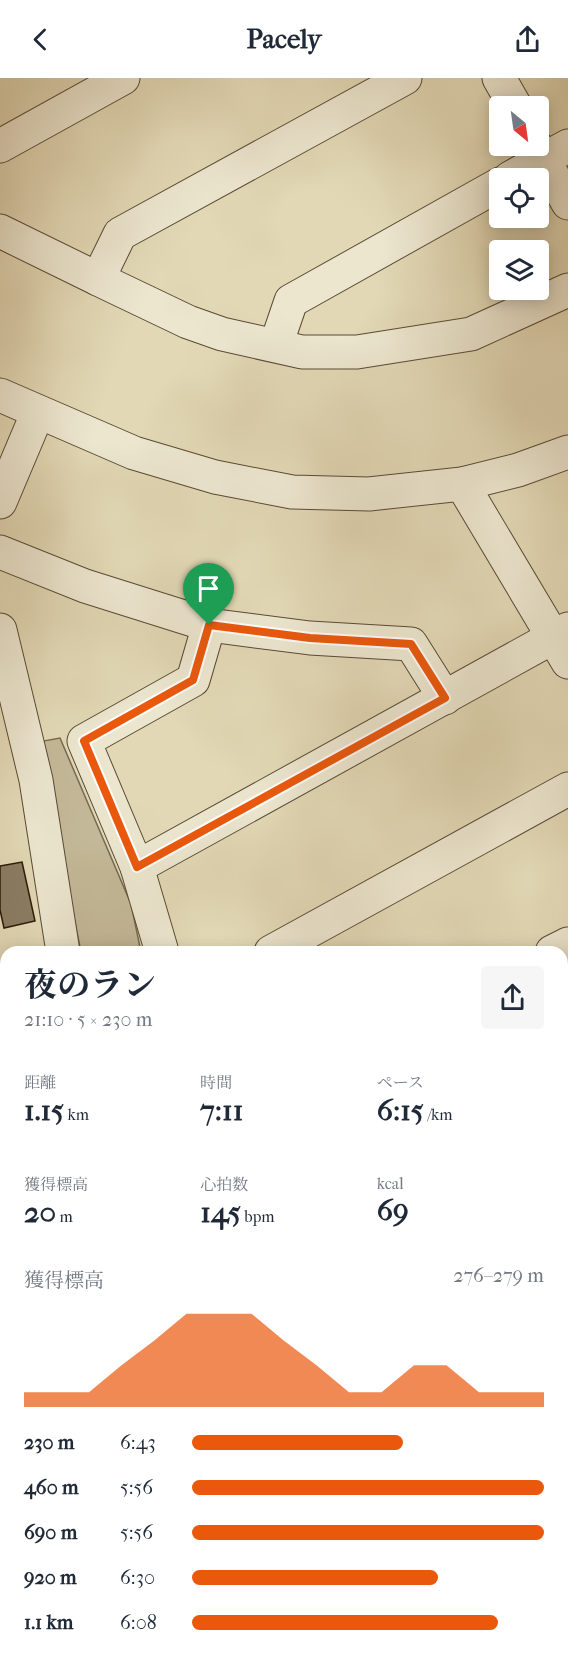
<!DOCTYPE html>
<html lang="ja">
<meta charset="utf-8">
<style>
:root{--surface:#fff;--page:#f6f6f7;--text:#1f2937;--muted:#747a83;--accent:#ea580c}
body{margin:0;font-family:"IM FELL French Canon","Noto Serif JP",serif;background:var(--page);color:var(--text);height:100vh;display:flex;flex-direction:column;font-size:22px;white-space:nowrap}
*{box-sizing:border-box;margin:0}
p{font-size:20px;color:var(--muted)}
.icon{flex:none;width:33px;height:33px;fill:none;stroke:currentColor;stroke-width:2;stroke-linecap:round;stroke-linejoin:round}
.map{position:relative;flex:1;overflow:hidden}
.sheet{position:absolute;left:0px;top:868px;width:568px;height:712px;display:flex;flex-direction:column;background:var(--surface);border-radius:18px 18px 0 0;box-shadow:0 3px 15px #0003}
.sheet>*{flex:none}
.needle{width:39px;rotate:151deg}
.buttons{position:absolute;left:489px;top:18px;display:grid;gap:12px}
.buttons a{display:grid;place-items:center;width:60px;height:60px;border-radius:6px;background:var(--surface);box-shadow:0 3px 15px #0003;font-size:30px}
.pin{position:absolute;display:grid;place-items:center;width:51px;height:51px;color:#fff;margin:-62px -26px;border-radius:50% 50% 50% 0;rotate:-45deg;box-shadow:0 0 6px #0007}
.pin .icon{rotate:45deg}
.round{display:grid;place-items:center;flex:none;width:63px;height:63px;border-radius:6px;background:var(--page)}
.summary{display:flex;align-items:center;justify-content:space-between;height:102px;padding:0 24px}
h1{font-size:33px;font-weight:700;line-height:45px}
.figures{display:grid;grid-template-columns:repeat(3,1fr);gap:9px;height:102px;padding:6px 24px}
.figures div{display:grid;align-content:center}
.figures b{font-size:30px;font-weight:700}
.figures small{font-size:16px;font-weight:400}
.figures p{font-size:16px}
.chart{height:168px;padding:12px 24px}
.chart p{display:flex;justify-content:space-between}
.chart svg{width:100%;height:108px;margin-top:6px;fill:var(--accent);opacity:.7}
ul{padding:0 24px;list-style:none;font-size:20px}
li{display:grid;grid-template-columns:96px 72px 1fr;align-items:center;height:45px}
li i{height:15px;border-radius:8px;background:var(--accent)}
header{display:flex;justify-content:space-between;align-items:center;height:78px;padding:0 24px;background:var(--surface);font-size:27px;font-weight:700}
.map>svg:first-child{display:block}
.green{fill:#c3b898;stroke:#776a51;stroke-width:1.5}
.building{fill:#8a7d63;stroke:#2b1b0a;stroke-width:1.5}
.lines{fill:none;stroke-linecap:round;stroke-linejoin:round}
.minor-casing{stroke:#594a35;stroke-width:35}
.minor{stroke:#ece6cf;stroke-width:33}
.route-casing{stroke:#fff;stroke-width:12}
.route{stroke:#ea580c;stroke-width:8}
</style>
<header><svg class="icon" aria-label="back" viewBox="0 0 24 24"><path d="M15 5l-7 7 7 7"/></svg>Pacely<svg class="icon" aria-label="share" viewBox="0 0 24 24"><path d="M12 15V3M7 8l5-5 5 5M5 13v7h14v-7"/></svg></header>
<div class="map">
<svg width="568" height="1580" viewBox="0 0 568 1580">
<rect width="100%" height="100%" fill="#e2d8b5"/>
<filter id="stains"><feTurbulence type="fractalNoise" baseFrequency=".00333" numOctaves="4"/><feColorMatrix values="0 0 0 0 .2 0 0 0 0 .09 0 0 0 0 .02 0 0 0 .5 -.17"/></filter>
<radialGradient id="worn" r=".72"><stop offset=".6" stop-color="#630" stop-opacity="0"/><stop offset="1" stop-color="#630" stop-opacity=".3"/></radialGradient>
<!-- green -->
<g class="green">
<polygon points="60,660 131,826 141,874 81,874 38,664"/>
<polygon points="562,1234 568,1241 568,1525 562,1519"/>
<polygon points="0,1287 6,1288 6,1377 0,1372"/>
</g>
<!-- building -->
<g class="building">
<polygon points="22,784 35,843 4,850 0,832 0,788"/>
<polygon points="0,1112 6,1138 0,1139"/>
<polygon points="6,1149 6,1203 0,1205 0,1150"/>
<polygon points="6,1544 6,1575 36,1575 37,1580 0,1580 0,1547"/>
</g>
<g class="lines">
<!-- minor casing -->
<g class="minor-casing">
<g id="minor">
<polyline points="405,0 120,156 98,201 188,244 222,256 302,274 357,274 471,256 568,212"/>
<polyline points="499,0 515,28"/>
<polyline points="0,68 123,0"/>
<polyline points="536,68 568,125"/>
<polyline points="510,100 568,68"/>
<polyline points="0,153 98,201"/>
<polyline points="276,267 291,223 500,106"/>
<polyline points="0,317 134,375 215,399 292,414 369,416 462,406 518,392 568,374"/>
<polyline points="462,406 568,584"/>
<polyline points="0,424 38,334"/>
<polyline points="0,474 85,508 209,547 310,560 411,566 445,620"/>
<polyline points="0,552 36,702 63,874"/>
<polyline points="137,789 84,663 193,602 209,547"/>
<polyline points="162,874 137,789 568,551"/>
<polyline points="271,874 568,711"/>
<polyline points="552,874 568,866"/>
<polyline points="562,1057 568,1054"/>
<polyline points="562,1191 568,1199"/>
<polyline points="0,1478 6,1479"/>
<polyline points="266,1580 273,1575"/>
<polyline points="564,1580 568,1578"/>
</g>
</g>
<!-- minor -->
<use href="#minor" class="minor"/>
</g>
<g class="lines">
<!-- route casing -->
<g class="route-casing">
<polygon id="route" points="209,547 310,560 411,566 445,620 137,789 84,663 193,602"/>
</g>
<!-- route -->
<use href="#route" class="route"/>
</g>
<rect width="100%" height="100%" filter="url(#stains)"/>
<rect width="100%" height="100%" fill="url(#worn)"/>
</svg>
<div class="buttons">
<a><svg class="needle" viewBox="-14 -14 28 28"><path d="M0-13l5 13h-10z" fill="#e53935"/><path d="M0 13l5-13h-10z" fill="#747a83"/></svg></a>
<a><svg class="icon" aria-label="locate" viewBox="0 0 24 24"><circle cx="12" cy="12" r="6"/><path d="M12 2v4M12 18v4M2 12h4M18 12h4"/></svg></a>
<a><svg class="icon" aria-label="layers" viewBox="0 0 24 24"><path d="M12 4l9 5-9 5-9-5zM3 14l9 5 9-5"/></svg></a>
</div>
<div class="pin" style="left:209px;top:547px;background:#1e9e55"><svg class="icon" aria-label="arrive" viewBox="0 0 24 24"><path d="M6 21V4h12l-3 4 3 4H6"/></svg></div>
<section class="sheet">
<div class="summary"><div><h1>夜のラン</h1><p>21:10 · 5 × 230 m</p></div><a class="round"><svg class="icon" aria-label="share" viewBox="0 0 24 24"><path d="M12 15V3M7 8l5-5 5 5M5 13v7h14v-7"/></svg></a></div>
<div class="figures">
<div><p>距離</p><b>1.15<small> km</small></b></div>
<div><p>時間</p><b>7:11</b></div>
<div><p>ペース</p><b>6:15<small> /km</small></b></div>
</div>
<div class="figures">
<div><p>獲得標高</p><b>20<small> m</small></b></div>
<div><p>心拍数</p><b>145<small> bpm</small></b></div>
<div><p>kcal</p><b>69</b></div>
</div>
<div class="chart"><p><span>獲得標高</span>276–279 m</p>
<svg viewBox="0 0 160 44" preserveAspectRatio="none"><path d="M0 44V38L10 38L20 38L30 27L40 17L50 6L60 6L70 6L80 17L90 27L100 38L110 38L120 27L130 27L140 38L150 38L160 38V44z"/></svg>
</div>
<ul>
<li><b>230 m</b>6:43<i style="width:60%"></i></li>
<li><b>460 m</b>5:56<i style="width:100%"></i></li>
<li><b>690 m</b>5:56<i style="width:100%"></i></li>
<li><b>920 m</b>6:30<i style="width:70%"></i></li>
<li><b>1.1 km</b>6:08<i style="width:87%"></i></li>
</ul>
</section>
</div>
